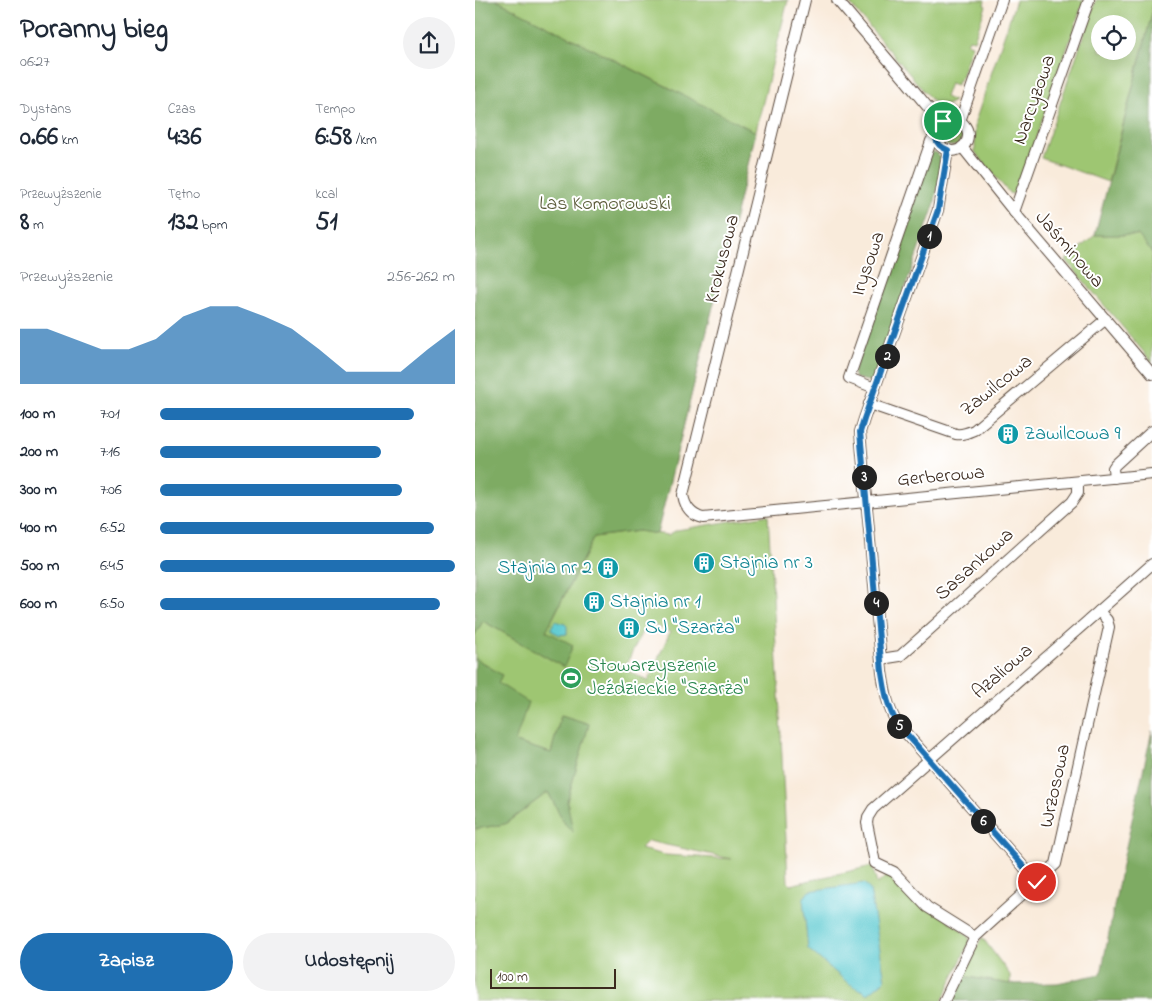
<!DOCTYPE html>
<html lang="pl">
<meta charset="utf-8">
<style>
:root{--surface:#fff;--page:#f2f2f3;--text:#1f2937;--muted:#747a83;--accent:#1f6fb2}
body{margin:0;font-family:"Indie Flower",sans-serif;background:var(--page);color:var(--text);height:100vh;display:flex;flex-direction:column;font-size:19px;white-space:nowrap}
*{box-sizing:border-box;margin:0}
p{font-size:16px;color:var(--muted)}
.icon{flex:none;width:28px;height:28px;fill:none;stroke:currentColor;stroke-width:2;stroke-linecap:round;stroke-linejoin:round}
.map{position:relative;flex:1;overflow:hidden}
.drawer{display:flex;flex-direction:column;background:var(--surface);width:475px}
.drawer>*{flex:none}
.buttons{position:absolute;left:616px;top:15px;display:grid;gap:10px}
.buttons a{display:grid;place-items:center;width:45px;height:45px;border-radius:50%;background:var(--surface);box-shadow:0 5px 20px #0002;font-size:25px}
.scale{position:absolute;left:15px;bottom:12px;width:126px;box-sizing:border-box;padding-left:5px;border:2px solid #3b2a1e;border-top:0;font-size:14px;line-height:18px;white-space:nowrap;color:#3b2a1e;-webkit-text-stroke:4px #fff;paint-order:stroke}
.pin{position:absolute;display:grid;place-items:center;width:42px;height:42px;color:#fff;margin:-21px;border:2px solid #fff;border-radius:50%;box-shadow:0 1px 5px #0007}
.km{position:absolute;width:25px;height:25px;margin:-12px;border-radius:50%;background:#222;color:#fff;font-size:14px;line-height:25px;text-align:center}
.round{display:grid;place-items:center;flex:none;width:52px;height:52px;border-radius:26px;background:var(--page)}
.head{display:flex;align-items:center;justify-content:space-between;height:85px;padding:0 20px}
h1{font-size:28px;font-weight:700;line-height:38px}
.figures{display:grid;grid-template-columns:repeat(3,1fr);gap:8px;height:85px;padding:5px 20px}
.figures div{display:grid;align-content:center}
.figures b{font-size:25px;font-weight:700}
.figures small{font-size:14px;font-weight:400}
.figures p{font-size:14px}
.chart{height:140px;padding:10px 20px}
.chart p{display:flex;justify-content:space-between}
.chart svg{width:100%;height:90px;margin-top:5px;fill:var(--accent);opacity:.7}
.button{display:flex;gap:10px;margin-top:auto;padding:10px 20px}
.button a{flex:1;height:58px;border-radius:30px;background:var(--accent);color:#fff;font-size:20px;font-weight:700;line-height:58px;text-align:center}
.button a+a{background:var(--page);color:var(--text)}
ul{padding:0 20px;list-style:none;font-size:16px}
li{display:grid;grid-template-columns:80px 60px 1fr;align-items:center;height:38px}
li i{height:12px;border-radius:6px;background:var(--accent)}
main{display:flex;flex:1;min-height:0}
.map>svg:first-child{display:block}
.green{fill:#9ec672;stroke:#6c7848;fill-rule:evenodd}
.forest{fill:#7eab64;stroke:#5c6a41}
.water{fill:#5dcad1;stroke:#4c7a78}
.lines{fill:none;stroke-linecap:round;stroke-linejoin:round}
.minor-casing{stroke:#58473a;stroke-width:12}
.minor{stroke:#fff;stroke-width:10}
.route-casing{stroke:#fff;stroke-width:10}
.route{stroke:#1f6fb2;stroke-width:6}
.labels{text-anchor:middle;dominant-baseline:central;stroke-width:4;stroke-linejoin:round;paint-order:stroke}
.street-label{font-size:20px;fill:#3b2a1e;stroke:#fff}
.park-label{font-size:20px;fill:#595937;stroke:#fff}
.culture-label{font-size:20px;fill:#0d838f;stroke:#fff;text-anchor:start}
.leisure-label{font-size:20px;fill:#27864d;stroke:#fff;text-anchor:start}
</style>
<main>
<section class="drawer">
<div class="head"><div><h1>Poranny bieg</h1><p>06:27</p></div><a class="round"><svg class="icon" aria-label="share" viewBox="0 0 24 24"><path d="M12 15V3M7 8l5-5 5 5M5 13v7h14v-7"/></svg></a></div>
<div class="figures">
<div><p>Dystans</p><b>0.66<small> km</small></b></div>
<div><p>Czas</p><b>4:36</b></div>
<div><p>Tempo</p><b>6:58<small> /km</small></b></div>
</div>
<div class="figures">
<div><p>Przewyższenie</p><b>8<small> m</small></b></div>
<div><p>Tętno</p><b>132<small> bpm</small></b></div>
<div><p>kcal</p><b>51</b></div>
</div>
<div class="chart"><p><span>Przewyższenie</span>256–262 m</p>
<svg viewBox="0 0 160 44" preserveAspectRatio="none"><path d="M0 44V17L10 17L20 22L30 27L40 27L50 22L60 11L70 6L80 6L90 11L100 17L110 27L120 38L130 38L140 38L150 27L160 17V44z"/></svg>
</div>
<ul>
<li><b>100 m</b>7:01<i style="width:86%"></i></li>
<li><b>200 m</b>7:16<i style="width:75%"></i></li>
<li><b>300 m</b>7:06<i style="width:82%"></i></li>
<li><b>400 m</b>6:52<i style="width:93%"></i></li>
<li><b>500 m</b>6:45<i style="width:100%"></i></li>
<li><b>600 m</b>6:50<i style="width:95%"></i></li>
</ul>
<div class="button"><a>Zapisz</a><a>Udostępnij</a></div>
</section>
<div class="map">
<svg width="677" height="1001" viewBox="0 0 677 1001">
<rect width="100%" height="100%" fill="#fff"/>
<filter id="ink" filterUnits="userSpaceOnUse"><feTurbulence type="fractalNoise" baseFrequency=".02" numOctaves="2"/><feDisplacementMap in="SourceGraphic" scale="10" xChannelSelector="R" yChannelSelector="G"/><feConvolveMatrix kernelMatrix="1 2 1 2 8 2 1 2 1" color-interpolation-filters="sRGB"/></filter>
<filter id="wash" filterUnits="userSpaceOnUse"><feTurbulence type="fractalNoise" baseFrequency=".0096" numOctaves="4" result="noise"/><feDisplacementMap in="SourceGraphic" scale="20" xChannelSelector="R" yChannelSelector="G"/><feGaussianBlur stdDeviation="1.12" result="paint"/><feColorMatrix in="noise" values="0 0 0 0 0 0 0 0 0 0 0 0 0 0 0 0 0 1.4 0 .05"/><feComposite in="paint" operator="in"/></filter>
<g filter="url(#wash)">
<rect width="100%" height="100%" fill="#f9ebdb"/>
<!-- green -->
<g class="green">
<polygon points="21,0 313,0 200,461 0,413 197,89"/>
<polygon points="372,0 510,0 509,5 511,6 499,40 494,39 492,43 497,45 485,80 483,80 482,85 475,83 470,97 479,101 464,109"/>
<polygon points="541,0 609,0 542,192 535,194 500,152 500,122"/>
<path d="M621 0H677V13L633 182 566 158ZM625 24H652V51H625Z"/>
<circle cx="477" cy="135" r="11"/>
<polygon points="620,235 663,235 677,253 677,362 591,260"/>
<path d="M293 515 304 695 313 882 315 885 397 866 402 884 414 874 493 936 495 941 467 1001H0V829L30 824 73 792 90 824 97 831 92 801 114 724 86 715 76 753 40 742 23 683 26 675 0 658V635L8 621 89 667 71 632 119 537 163 531 193 535 202 530ZM172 622 195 632 173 681 149 669ZM173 841 257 859 190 855 165 849Z"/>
<polygon points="507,937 535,975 535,984 488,976"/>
</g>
<!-- forest -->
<g class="forest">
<polygon points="0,0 21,0 281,132 182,534 163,531 119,537 71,631 98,645 89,667 8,621 0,635"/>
<polygon points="677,13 677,253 663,235 620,235"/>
<polygon points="459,152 462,153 464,157 466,171 459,206 397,382 380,378 378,373 455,153"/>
<polygon points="0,658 27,675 23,683 53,702 40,742 76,753 86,715 114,724 92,801 98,832 90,824 73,792 30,824 0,829"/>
<polygon points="677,731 677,1001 473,1001 486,976 535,984 582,983 626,974 648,860"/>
</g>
<!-- water -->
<g class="water">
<polygon points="80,621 90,624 92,626 92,634 85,635 77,631 76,628"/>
<polygon points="389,883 395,890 410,980 393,994 373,983 333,949 328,899 334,891"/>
</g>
</g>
<g filter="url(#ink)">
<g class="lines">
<!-- minor casing -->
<g class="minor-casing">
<g id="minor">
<path d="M330 0 208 495C210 507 216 515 228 518L677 474"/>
<polyline points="362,0 432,82 466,123"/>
<circle cx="477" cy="135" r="16"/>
<polyline points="485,121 527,0"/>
<polyline points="487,147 539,212 677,374"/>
<path d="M473 150 463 210 389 419 385 432 407 672C410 690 412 707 422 723L562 882"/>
<polyline points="539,212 614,0"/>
<polyline points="400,388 374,378 454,147 456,141 461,137"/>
<path d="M394 404 481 434C487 435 492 433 499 430L631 319"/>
<polyline points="639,478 638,468 640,465 677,431"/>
<polyline points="406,659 425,656 597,502 603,493 603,482"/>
<polyline points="500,937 452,907 419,872 400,863 392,823 393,817 398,809 624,611"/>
<polyline points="469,1001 500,937 581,864 634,627 632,620 624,611 677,564"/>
</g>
</g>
<!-- minor -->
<use href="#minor" class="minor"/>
</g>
</g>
<g class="lines" filter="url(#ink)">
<!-- route casing -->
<g class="route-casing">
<path id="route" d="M468 121C457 131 458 145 473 150L463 210 389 419 385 432 407 672C410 690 412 707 422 723L562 882"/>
</g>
<!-- route -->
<use href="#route" class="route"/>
</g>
<!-- icons -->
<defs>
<g id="building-disc" transform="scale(1.125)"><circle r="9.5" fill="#0f9aa8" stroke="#fff"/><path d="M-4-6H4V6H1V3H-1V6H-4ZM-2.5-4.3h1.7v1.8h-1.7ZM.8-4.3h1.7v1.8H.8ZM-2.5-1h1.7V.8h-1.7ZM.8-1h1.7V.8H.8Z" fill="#fff"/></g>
<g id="stadium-disc" transform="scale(1.125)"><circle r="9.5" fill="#2e9e5b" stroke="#fff"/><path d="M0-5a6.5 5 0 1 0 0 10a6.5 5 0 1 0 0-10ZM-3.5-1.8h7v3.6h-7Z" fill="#fff"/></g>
</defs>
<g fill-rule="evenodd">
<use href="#building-disc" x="533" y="434"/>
<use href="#building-disc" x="229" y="563"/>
<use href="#building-disc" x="133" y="568"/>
<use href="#building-disc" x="119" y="602"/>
<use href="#building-disc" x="154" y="628"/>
<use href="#stadium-disc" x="96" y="678"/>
</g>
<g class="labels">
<!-- street labels -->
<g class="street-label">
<text transform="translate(560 100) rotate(-71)">Narcyzowa</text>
<text transform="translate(594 250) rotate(49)">Jaśminowa</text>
<text transform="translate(248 259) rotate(-76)">Krokusowa</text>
<text transform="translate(394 264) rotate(-71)">Irysowa</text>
<text transform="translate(522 386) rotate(-39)">Zawilcowa</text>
<text transform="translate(466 477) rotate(-5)">Gerberowa</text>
<text transform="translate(500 565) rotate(-42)">Sasankowa</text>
<text transform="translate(528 672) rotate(-41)">Azaliowa</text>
<text transform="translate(581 786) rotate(-78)">Wrzosowa</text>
</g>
<!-- park labels -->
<g class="park-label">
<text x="130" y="204">Las Komorowski</text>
</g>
<!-- culture labels -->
<g class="culture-label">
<text x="549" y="434">Zawilcowa 9</text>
<text x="245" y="563">Stajnia nr 3</text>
<text x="117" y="568" text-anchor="end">Stajnia nr 2</text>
<text x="135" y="602">Stajnia nr 1</text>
<text x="170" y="628">SJ "Szarża"</text>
</g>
<!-- leisure labels -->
<g class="leisure-label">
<text x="112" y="666">Stowarzyszenie<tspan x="112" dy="23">Jeździeckie "Szarża"</tspan></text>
</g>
</g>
</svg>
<div class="buttons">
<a><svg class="icon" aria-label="locate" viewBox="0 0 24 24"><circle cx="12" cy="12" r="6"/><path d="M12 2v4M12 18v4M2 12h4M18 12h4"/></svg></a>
</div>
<div class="scale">100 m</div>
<div class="pin" style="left:468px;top:121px;background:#1e9e55"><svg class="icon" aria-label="arrive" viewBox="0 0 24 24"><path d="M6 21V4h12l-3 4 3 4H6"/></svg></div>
<div class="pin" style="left:562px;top:882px;background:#d93025"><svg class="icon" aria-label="check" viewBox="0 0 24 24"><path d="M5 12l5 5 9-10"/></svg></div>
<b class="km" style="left:454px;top:236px">1</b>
<b class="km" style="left:412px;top:356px">2</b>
<b class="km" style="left:389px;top:477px">3</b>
<b class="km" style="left:401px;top:603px">4</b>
<b class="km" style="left:424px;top:726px">5</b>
<b class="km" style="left:508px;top:821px">6</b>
</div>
</main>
